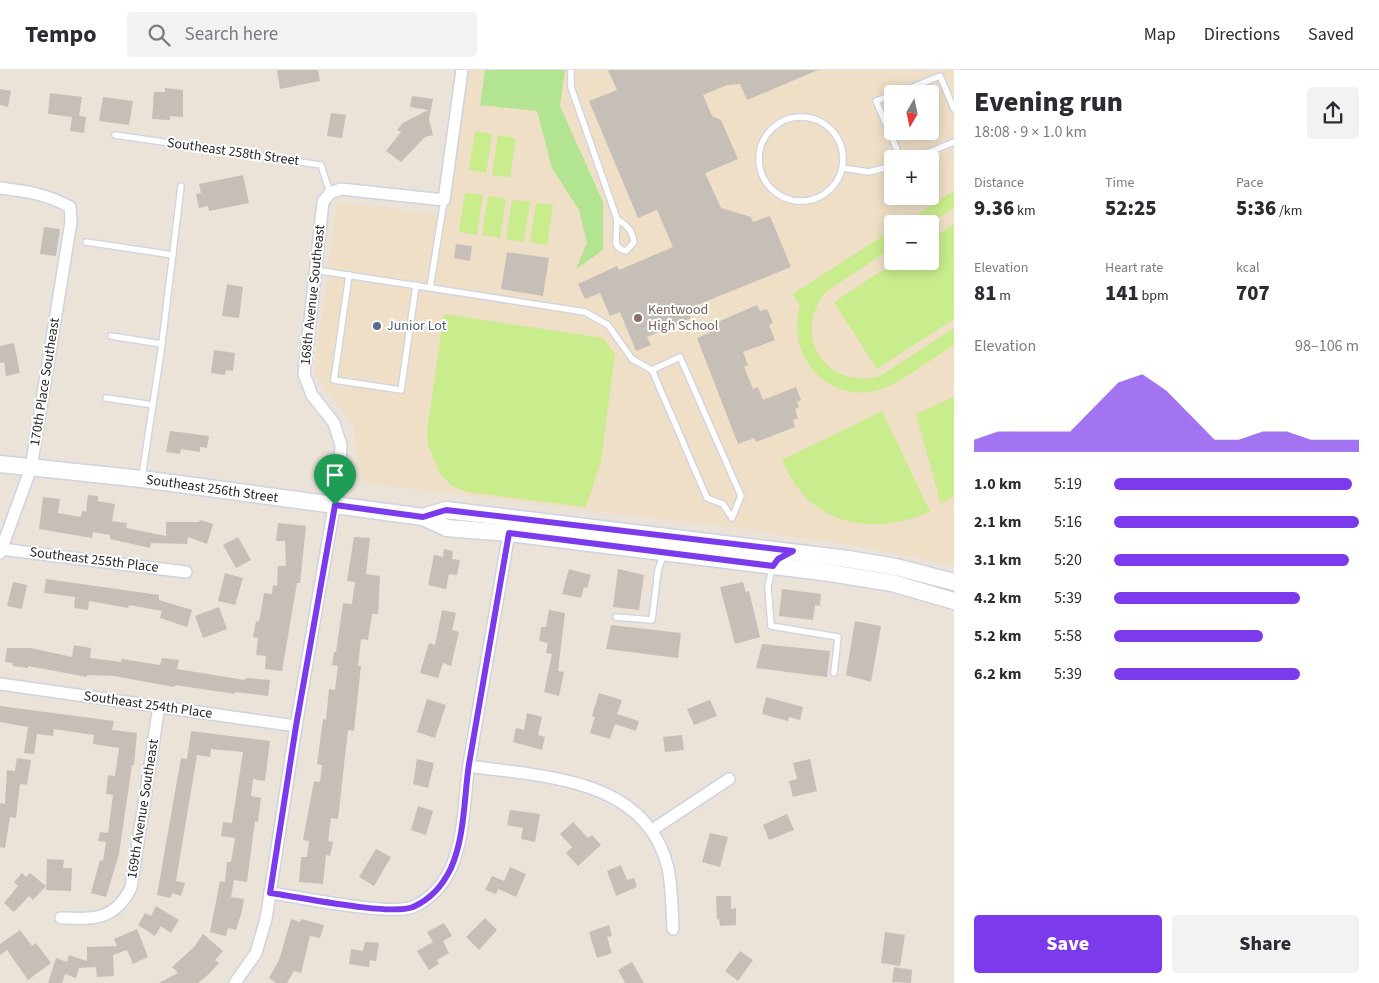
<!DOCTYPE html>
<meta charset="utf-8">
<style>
:root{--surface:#fff;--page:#f2f2f3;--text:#2b2b33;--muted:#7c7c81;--line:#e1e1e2;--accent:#7c3aed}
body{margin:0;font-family:"Source Sans 3",sans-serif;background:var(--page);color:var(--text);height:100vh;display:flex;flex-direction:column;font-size:19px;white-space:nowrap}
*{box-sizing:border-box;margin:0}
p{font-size:16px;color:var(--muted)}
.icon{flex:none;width:28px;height:28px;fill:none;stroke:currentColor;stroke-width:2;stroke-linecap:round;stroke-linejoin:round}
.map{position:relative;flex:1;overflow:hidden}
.sheet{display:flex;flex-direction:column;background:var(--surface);width:425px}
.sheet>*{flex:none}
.needle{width:32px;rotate:189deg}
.tools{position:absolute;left:884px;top:15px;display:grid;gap:10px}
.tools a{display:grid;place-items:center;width:55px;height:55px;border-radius:5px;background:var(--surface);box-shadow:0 2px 12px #0003;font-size:25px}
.pin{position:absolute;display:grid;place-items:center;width:42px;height:42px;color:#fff;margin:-51px -21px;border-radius:50% 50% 50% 0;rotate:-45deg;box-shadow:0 0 5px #0007}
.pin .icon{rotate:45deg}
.round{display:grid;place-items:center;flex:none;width:52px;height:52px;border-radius:5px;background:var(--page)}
.overview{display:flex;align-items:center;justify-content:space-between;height:85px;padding:0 20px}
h1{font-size:28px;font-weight:800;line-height:38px}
.stats{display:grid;grid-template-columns:repeat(3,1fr);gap:8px;height:85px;padding:5px 20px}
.stats div{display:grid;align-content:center}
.stats b{font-size:21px;font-weight:800}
.stats small{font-size:14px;font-weight:400}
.stats p{font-size:14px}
.chart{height:140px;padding:10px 20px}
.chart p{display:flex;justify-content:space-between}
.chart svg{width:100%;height:90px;margin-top:5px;fill:var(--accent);opacity:.7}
.primary-button{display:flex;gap:10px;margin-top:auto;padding:10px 20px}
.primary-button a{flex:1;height:58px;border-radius:5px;background:var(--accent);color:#fff;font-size:20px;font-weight:800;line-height:58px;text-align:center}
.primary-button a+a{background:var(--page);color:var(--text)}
ul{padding:0 20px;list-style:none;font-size:16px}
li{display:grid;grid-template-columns:80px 60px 1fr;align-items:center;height:38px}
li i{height:12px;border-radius:6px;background:var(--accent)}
header{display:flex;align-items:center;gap:30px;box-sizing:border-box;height:70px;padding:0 25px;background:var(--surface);border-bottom:1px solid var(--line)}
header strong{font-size:24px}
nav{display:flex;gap:28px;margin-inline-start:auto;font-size:18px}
.search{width:350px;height:45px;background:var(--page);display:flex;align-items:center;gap:12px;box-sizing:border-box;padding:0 18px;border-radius:5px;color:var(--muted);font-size:19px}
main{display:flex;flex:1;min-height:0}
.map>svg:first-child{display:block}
.education{fill:#eedfc6;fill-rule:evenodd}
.green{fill:#b2e492}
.pitch{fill:#c9ec8d}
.building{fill:#c6bfb8}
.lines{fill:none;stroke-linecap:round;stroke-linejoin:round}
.lane-casing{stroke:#ced2e2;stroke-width:8}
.street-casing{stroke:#ced2e2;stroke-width:14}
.secondary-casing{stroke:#ced2e2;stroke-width:19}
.lane{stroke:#fff;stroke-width:5.5}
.street{stroke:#fff;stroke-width:11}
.secondary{stroke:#fff;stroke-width:16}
.route-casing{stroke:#fff;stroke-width:10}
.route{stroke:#7c3aed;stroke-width:6}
.education-dot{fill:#8d6e63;stroke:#fff;stroke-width:2}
.service-dot{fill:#5c6f8a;stroke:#fff;stroke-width:2}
.labels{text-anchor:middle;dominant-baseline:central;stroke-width:4;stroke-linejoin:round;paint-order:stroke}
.street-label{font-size:14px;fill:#282828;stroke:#fff}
.education-label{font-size:14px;fill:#785e54;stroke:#fff;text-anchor:start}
.service-label{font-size:14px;fill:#4e5e75;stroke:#fff;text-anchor:start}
</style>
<header>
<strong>Tempo</strong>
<div class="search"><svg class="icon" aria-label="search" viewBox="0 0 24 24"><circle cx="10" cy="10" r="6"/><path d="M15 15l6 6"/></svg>Search here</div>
<nav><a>Map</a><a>Directions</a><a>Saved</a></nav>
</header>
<main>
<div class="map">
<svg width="954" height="913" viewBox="0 0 954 913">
<rect width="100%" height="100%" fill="#ebe2d8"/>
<!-- education -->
<path class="education" d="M469 0H954V496L862 476 729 457 364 413 357 392 353 353 314 305 337 133 447 146ZM892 24H930V61H892ZM892 89H930V126H892ZM892 154H930V191H892Z"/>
<!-- green -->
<polygon class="green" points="485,0 565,0 560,36 603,132 603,180 576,199 587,173 579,140 552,98 537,41 480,35"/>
<!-- pitch -->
<g class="pitch">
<polygon points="475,61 492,64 486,103 469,100"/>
<polygon points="498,65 516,68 510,107 492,105"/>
<polygon points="954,121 954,138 930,154 902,154"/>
<polygon points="465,123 483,125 477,165 459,162"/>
<polygon points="488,126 506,129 500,168 482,165"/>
<polygon points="512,130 530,132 524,172 506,169"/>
<polygon points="536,133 553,135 547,175 530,172"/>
<polygon points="954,154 954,249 877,299 834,232 897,191 930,191 930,170"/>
<path d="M892 160V178L827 221C789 263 826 321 880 306L954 258V275C936 286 900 313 882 319 829 336 785 286 800 235L793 224Z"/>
<polygon points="444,244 603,268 615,284 601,391 586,437 467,422 452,416 440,404 428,375 427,361"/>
<polygon points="954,327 954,426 941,434 916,344"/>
<path d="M882 341 930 442C883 462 826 460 795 414 790 407 786 398 782 390Z"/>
</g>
<!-- building -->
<g class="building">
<polygon points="277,0 318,0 320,11 280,19"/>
<polygon points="608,0 818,0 747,30 740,14 727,15 703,25 712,46 721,50 738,89 705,103 721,138 751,147 753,152 770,146 791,197 687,239 691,248 647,267 651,275 636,281 620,242 610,246 600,223 585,229 578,214 617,196 619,200 673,177 657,140 638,148 589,31 617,20"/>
<polygon points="165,18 183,20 183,47 170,46 170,50 152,49 154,22 165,22"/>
<polygon points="0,19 11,21 8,37 0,35"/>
<polygon points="50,23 82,27 79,46 86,47 84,63 70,61 72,47 48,44"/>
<polygon points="412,26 433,29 429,49 433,65 425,67 401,92 386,81 401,62 397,60 403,53 428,40 410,37"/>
<polygon points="103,27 133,31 129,55 99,51"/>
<polygon points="331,43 346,45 342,68 327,66"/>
<polygon points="243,105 249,133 209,141 208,136 199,138 196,124 201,123 199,114"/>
<polygon points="44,157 60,159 56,186 40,184"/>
<polygon points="456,174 472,176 470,191 454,188"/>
<polygon points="507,182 549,188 543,226 501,219"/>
<polygon points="227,214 243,217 239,248 222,246"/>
<polygon points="757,235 760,241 767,239 773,253 769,255 775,270 743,282 748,295 744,297 753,319 758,317 763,330 796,317 801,330 797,332 799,337 795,339 798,348 793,350 795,357 756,372 754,368 738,374 697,268 709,263 706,257"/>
<polygon points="14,273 20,303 6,306 4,292 0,293 0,276"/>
<polygon points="214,280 235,283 233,301 226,300 225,305 211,303"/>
<polygon points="170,361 209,366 207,378 200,377 200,382 181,379 180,384 166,382"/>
<polygon points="88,425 98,426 98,431 115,434 112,451 127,453 126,458 166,466 166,452 199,452 200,450 213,454 207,474 188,467 187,474 151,473 150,478 110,469 110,465 93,462 92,468 39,459 43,427 60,429 58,443 81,447 82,441 86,442"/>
<polygon points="278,453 306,456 300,513 297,513 282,601 265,599 266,586 256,585 258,568 253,567 256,551 259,552 264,523 272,524 273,515 277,516 278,496 286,496 285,471 276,471"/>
<polygon points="238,467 251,490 236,498 223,475"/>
<polygon points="354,467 370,468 366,504 380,506 378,544 372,544 368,570 361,569 358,596 361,596 354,661 348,660 338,749 331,748 328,771 333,772 330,786 326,785 323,814 299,812 301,787 307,787 309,771 303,770 314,711 320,712 322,695 317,694 323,649 326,650 329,619 335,620 338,596 332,595 334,582 336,582 343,533 352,534 355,512 347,511"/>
<polygon points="444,479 453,481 452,489 460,490 457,505 449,504 446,519 428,515 434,485 443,487"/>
<polygon points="569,499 591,505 587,518 584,517 581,528 562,524"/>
<polygon points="618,499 644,505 639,540 613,537"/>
<polygon points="225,503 243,508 235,535 218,531"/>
<polygon points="46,509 159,525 159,530 192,540 187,557 160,548 162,541 129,535 128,538 89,531 88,540 74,538 75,527 44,523"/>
<polygon points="13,512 27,515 22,539 7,536"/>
<polygon points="743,512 746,522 749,521 760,567 735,574 720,517"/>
<polygon points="782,519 821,524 820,536 815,535 813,550 779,546"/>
<polygon points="219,537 227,559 203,568 195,546"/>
<polygon points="442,540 456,543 452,560 459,562 451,596 443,593 438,608 420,603 429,573 435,575"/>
<polygon points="549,540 565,543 558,601 564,602 559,626 544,622 552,584 546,583 548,573 539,571 541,557 546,557"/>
<polygon points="855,551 881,556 871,612 846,605"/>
<polygon points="611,555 681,563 678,588 606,579"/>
<polygon points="762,574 830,581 827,607 756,598"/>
<polygon points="74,575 91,578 90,588 121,592 122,589 160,595 162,588 179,590 177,599 245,610 246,608 270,610 268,626 235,622 235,624 175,615 174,617 114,606 87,605 87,607 28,596 28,598 12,596 13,593 5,592 7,578 31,578 72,587"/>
<polygon points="599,623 622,630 617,644 639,651 636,661 615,654 610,669 590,663 595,647 592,646"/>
<polygon points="766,627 803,637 800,650 789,647 788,651 762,644"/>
<polygon points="427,629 446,635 435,668 417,662"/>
<polygon points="710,630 717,646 694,655 687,639"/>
<polygon points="0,636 114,651 112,660 137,663 134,695 132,695 119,784 106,827 91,823 100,790 103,791 106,772 98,771 100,762 108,763 113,725 106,724 108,705 115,706 119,678 93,674 94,665 54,659 53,666 37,664 34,684 24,683 28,657 0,652"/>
<polygon points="527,643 542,647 538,665 545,667 542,680 513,672 516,658 524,660"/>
<polygon points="191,661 270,671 265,711 253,709 251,726 261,728 258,752 255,751 247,812 234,810 231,827 244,829 242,841 236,860 228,858 226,866 210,862 220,811 225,812 227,792 231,792 235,768 221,766 223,752 232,753 243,682 211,679 210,687 197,685 176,811 185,813 181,826 172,823 171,828 157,825 181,688 187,689"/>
<polygon points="682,665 684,680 665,682 663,667"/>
<polygon points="17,688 31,690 27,715 20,714 16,748 10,747 5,778 0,777 0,733 5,734 7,700 15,701"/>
<polygon points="417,689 434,693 428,718 413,714"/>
<polygon points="810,689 817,721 793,727 789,711 797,709 793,693"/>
<polygon points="418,736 433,741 426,765 411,760"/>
<polygon points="510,740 540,744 535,772 521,769 523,758 507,755"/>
<polygon points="787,744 794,760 769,770 763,755"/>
<polygon points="573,752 588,768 592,765 601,775 578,796 566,783 572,777 560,764"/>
<polygon points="710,763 728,767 720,797 702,792"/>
<polygon points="376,779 391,787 374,816 359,807"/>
<polygon points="47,789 64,790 63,798 72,798 71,821 46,820"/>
<polygon points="621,795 627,810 634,808 637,817 616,826 607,801"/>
<polygon points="510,797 526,804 516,827 498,819 496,824 485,820 492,806 504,811"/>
<polygon points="22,803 26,807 30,803 46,816 33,830 29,826 14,842 4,833 18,816 14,812"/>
<polygon points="716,826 731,826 731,839 736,838 736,855 720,856 719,849 717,850"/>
<polygon points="156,836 179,850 171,863 161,856 155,866 138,855 145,843 151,846"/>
<polygon points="485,848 497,860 479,880 466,867"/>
<polygon points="291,849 300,852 301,849 324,855 320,868 310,866 301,903 294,901 287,913 276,913 269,908 279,890"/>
<polygon points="444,853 452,866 443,871 449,883 437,890 439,894 429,900 417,881 433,872 427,862"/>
<polygon points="609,855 612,866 607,867 612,883 597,888 589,862"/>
<polygon points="137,859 148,887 133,894 127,880 113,885 114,906 97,907 96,897 79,898 76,908 65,904 62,913 48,913 56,888 67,892 69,885 87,891 87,877 117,876 114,869"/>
<polygon points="20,860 32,876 36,873 51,893 28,910 7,880 0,885 0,874"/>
<polygon points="885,862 905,865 900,896 881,893"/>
<polygon points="203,864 223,881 215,890 219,893 209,904 198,913 159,913 178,903 172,897 195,876"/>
<polygon points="365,872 379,873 376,891 370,890 369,897 349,894 351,879 363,881"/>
<polygon points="740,881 753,890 738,911 725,901"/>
<polygon points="632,892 644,913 625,913 618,900"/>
<polygon points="894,897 912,900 911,913 892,912"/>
</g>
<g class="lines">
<!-- lane casing -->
<g class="lane-casing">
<g id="lane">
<path d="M571 0V17L617 149 616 174 620 179 626 181 634 172C632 159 627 156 617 149"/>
<polyline points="896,24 940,6 954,39"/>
<polyline points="892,25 876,31 901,89"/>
<circle cx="801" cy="89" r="42"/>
<polyline points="115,65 321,95 330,123"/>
<polyline points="912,89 954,72"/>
<polyline points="843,98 869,102 892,96"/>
<polyline points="86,172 173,185"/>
<polyline points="315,200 585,242 608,255 632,289 652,300"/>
<polyline points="349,205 334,310 401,320 416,215"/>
<polyline points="430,218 444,130"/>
<polyline points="111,266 162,274"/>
<polygon points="680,287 741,426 732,448 723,434 707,428 652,300"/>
<polyline points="106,328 153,335"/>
<polyline points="142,406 161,281 181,116"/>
<polyline points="772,498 768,517 771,556 838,567 834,603"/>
<polyline points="616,547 652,550 658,500 664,483"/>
</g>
</g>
<!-- street casing -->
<g class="street-casing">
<g id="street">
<path d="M0 118C25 121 47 124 70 137L71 152 31 398 0 483"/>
<polyline points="1,479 186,502"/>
<polyline points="0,614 296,656"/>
<path d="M469 696C544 707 646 707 668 798 672 818 672 839 673 859"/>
<polyline points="652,760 729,709"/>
<path d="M270 823C300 827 389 846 413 837 431 829 443 815 451 798 465 766 464 727 469 694 482 617 496 540 509 463"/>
<path d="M61 848C93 849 114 851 131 818L159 636"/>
<polyline points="235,913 256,883 266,849 296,656 339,408 341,375 334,353 312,325 304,304 323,132 330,123 341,119 444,130 462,0"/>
</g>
</g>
<!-- secondary casing -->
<g class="secondary-casing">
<g id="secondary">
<polyline points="0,394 142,409 423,447 447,458 509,463 830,503 892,513 954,531"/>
<polyline points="423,447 446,440 848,489 896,497 954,512"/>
</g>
</g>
<!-- lane -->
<use href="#lane" class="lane"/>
<!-- street -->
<use href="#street" class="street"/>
<!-- secondary -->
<use href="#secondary" class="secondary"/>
</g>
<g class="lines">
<!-- route casing -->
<g class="route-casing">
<path id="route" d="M335 435 423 447 446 440 793 481 778 489 773 496 509 463C496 540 482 617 469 694 464 727 465 766 451 798 443 815 431 829 413 837 389 846 300 827 270 823L296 656Z"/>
</g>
<!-- route -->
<use href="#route" class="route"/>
</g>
<!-- markers -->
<circle class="education-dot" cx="638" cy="248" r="5"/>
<circle class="service-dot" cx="377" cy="256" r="5"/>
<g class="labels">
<!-- street labels -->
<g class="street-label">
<text transform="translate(233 82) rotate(8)">Southeast 258th Street</text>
<text transform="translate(313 225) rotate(-84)">168th Avenue Southeast</text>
<text transform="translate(45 312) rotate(-81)">170th Place Southeast</text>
<text transform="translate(212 419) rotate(8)">Southeast 256th Street</text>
<text transform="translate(94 490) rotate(7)">Southeast 255th Place</text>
<text transform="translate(148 635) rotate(8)">Southeast 254th Place</text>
<text transform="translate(143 739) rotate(-81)">169th Avenue Southeast</text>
</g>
<!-- education labels -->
<g class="education-label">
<text x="648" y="240">Kentwood<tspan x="648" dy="16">High School</tspan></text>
</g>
<!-- service labels -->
<g class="service-label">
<text x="387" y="256">Junior Lot</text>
</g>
</g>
</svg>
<div class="tools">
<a><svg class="needle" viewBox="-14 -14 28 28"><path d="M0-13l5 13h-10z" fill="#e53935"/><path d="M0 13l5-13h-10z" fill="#7c7c81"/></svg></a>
<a>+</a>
<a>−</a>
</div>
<div class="pin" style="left:335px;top:435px;background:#1e9e55"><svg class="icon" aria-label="arrive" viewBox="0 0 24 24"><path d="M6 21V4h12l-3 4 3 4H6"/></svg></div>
</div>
<section class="sheet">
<div class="overview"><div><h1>Evening run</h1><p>18:08 · 9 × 1.0 km</p></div><a class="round"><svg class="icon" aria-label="share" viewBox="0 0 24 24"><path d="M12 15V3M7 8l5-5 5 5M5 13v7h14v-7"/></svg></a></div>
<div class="stats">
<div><p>Distance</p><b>9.36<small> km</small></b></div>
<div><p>Time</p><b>52:25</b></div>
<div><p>Pace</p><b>5:36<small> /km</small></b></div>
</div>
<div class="stats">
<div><p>Elevation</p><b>81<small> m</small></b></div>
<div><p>Heart rate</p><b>141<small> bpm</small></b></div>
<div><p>kcal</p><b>707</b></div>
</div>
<div class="chart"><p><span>Elevation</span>98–106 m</p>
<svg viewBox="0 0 160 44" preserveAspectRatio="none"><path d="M0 44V38L10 34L20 34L30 34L40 34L50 22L60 10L70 6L80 14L90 26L100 38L110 38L120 34L130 34L140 38L150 38L160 38V44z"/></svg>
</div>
<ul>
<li><b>1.0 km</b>5:19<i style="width:97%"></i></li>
<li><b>2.1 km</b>5:16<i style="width:100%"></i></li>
<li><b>3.1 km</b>5:20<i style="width:96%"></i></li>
<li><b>4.2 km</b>5:39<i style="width:76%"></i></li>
<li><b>5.2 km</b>5:58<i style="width:61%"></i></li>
<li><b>6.2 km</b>5:39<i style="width:76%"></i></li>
</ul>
<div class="primary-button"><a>Save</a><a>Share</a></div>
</section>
</main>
